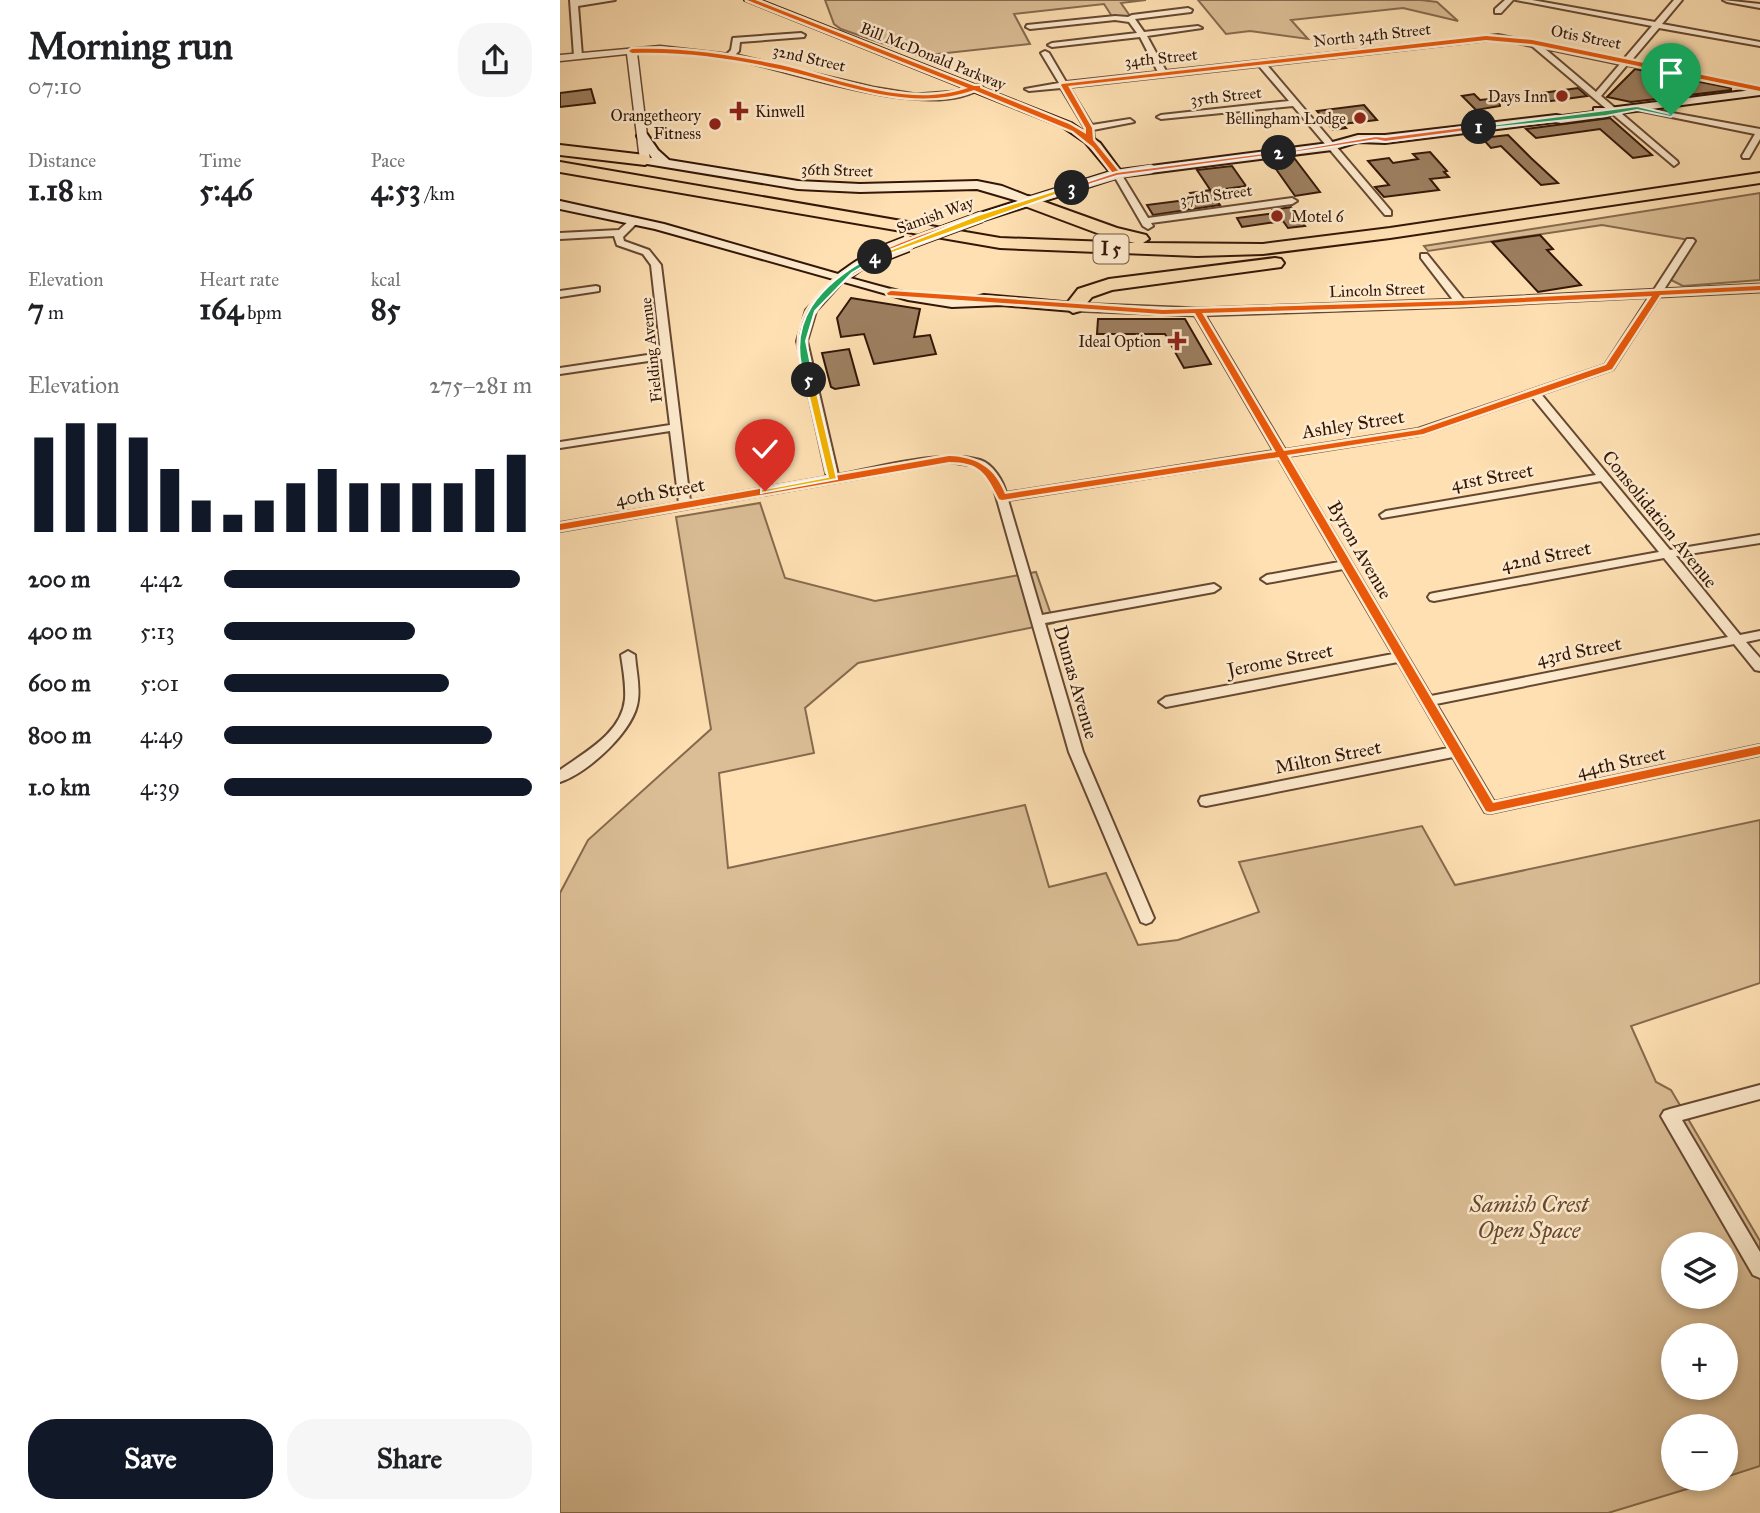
<!DOCTYPE html>
<meta charset="utf-8">
<style>
:root{--surface:#fff;--page:#f6f6f6;--text:#202124;--muted:#757577;--accent:#111827}
body{margin:0;font-family:"IM FELL Great Primer",serif;background:var(--page);color:var(--text);height:100vh;display:flex;flex-direction:column;font-size:26px;white-space:nowrap}
*{box-sizing:border-box;margin:0}
p{font-size:23px;color:var(--muted)}
.icon{flex:none;width:38px;height:38px;fill:none;stroke:currentColor;stroke-width:2;stroke-linecap:round;stroke-linejoin:round}
.map{position:relative;flex:1;overflow:hidden}
.sheet{display:flex;flex-direction:column;background:var(--surface);width:560px}
.sheet>*{flex:none}
.fabs{position:absolute;left:1101px;top:1232px;display:grid;gap:14px}
.fabs a{display:grid;place-items:center;width:77px;height:77px;border-radius:50%;background:var(--surface);box-shadow:0 4px 10px #0003;font-size:35px}
.pin{position:absolute;display:grid;place-items:center;width:60px;height:60px;color:#fff;margin:-72px -30px;border-radius:50% 50% 50% 0;rotate:-45deg;box-shadow:0 0 7px #0007}
.pin .icon{rotate:45deg}
.km{position:absolute;width:35px;height:35px;margin:-18px;border-radius:50%;background:#222;color:#fff;font-size:19px;line-height:35px;text-align:center}
.round{display:grid;place-items:center;flex:none;width:74px;height:74px;border-radius:28px;background:var(--page)}
.overview{display:flex;align-items:center;justify-content:space-between;height:119px;padding:0 28px}
h1{font-size:38px;font-weight:700;line-height:52px}
.metrics{display:grid;grid-template-columns:repeat(3,1fr);gap:10px;height:119px;padding:7px 28px}
.metrics div{display:grid;align-content:center}
.metrics b{font-size:30px;font-weight:700}
.metrics small{font-size:19px;font-weight:400}
.metrics p{font-size:19px}
.chart{height:196px;padding:14px 28px}
.chart p{display:flex;justify-content:space-between}
.chart svg{width:100%;height:126px;margin-top:7px;stroke:var(--accent);stroke-width:6}
.cta{display:flex;gap:14px;margin-top:auto;padding:14px 28px}
.cta a{flex:1;height:80px;border-radius:28px;background:var(--accent);color:#fff;font-size:28px;font-weight:700;line-height:80px;text-align:center}
.cta a+a{background:var(--page);color:var(--text)}
ul{padding:0 28px;list-style:none;font-size:23px}
li{display:grid;grid-template-columns:112px 84px 1fr;align-items:center;height:52px}
li i{height:18px;border-radius:9px;background:var(--accent)}
main{display:flex;flex:1;min-height:0}
.map>svg:first-child{display:block}
.green{fill:#dbbe96;stroke:#876a4e;stroke-width:2;fill-rule:evenodd}
.building{fill:#9d7f60;stroke:#331607;stroke-width:2}
.lines{fill:none;stroke-linecap:round;stroke-linejoin:round}
.minor-casing{stroke:#664832;stroke-width:4}
.tertiary-casing{stroke:#664832;stroke-width:3}
.secondary-casing{stroke:#331607;stroke-width:4}
.motorway-casing{stroke:#331607;stroke-width:4}
.minor{fill:#feebce;fill-rule:evenodd}
.tertiary{fill:#feebce;fill-rule:evenodd}
.secondary{fill:#feebce;fill-rule:evenodd}
.motorway{fill:#fee0b3;fill-rule:evenodd}
.secondary-bridge-far1-casing{stroke:#331607;stroke-width:13;stroke-linecap:butt}
.secondary-bridge-casing{stroke:#331607;stroke-width:18;stroke-linecap:butt}
.secondary-bridge-far1{stroke:#feebce;stroke-width:11}
.secondary-bridge{stroke:#feebce;stroke-width:15}
.cycleway-casing{stroke:#feebce;stroke-width:5}
.cycleway{fill:#e8590c;fill-rule:evenodd}
.split-1{fill:#22a559;stroke:#fff;stroke-width:2}
.split-2{fill:#f0652b;stroke:#fff;stroke-width:2}
.split-3{fill:#f0652b;stroke:#fff;stroke-width:2}
.split-4{fill:#f5b400;stroke:#fff;stroke-width:2}
.split-5{fill:#22a559;stroke:#fff;stroke-width:2}
.split-6{fill:#f5b400;stroke:#fff;stroke-width:2}
.poi-dot{fill:#8f2418;stroke:#feebce;stroke-width:2.5}
.labels{text-anchor:middle;dominant-baseline:central;stroke-width:5;stroke-linejoin:round;paint-order:stroke}
.far-street-label{font-size:16px;fill:#331607;stroke:#feebce}
.far-poi-label{font-size:16px;fill:#331607;stroke:#feebce;text-anchor:end}
.shield{fill:#feebce;stroke:#705643;stroke-width:2}
.shield-label{font-size:18px;font-weight:bold;fill:#331607}
.street-label{font-size:19px;fill:#331607;stroke:#feebce}
.near-park-label{font-size:23px;font-style:italic;fill:#654832;stroke:#feebce}
</style>
<main>
<section class="sheet">
<div class="overview"><div><h1>Morning run</h1><p>07:10</p></div><a class="round"><svg class="icon" aria-label="share" viewBox="0 0 24 24"><path d="M12 15V3M7 8l5-5 5 5M5 13v7h14v-7"/></svg></a></div>
<div class="metrics">
<div><p>Distance</p><b>1.18<small> km</small></b></div>
<div><p>Time</p><b>5:46</b></div>
<div><p>Pace</p><b>4:53<small> /km</small></b></div>
</div>
<div class="metrics">
<div><p>Elevation</p><b>7<small> m</small></b></div>
<div><p>Heart rate</p><b>164<small> bpm</small></b></div>
<div><p>kcal</p><b>85</b></div>
</div>
<div class="chart"><p><span>Elevation</span>275–281 m</p>
<svg viewBox="0 0 160 44" preserveAspectRatio="none"><path d="M5 44V11M15 44V6M25 44V6M35 44V11M45 44V22M55 44V33M65 44V38M75 44V33M85 44V27M95 44V22M105 44V27M115 44V27M125 44V27M135 44V27M145 44V22M155 44V17"/></svg>
</div>
<ul>
<li><b>200 m</b>4:42<i style="width:96%"></i></li>
<li><b>400 m</b>5:13<i style="width:62%"></i></li>
<li><b>600 m</b>5:01<i style="width:73%"></i></li>
<li><b>800 m</b>4:49<i style="width:87%"></i></li>
<li><b>1.0 km</b>4:39<i style="width:100%"></i></li>
</ul>
<div class="cta"><a>Save</a><a>Share</a></div>
</section>
<div class="map">
<svg width="1200" height="1513" viewBox="0 0 1200 1513">
<rect width="100%" height="100%" fill="#fee0b3"/>
<filter id="stains"><feTurbulence type="fractalNoise" baseFrequency=".00286" numOctaves="4"/><feColorMatrix values="0 0 0 0 .2 0 0 0 0 .09 0 0 0 0 .02 0 0 0 .5 -.17"/></filter>
<radialGradient id="worn" r=".72"><stop offset=".6" stop-color="#630" stop-opacity="0"/><stop offset="1" stop-color="#630" stop-opacity=".3"/></radialGradient>
<!-- green -->
<g class="green">
<polygon points="265,0 586,0 561,3 570,16 553,18 544,4 454,14 470,44 359,56 281,29 274,24"/>
<polygon points="638,0 861,0 877,2 898,21 843,8 731,20 748,39 690,31 666,34"/>
<polygon points="1200,193 1200,280 1123,286 1111,280 1135,241 1042,225 868,251 864,246"/>
<path d="M200 503 225 578 315 601 476 572 494 623 298 663 245 708 254 753 159 773 168 868 465 805 489 887 546 873 578 945 618 940 699 912 679 862 862 826 895 885 1200 820V983L1071 1026 1096 1082 1111 1090 1200 1241V1466L1166 1477V1426H1113V1479H1160L1048 1513H0V893L28 840 151 729 116 517ZM1113 1244H1166V1297H1113ZM1113 1335H1166V1388H1113Z"/>
</g>
<!-- building -->
<g class="building">
<polygon points="1075,69 1171,88 1171,90 1071,102 1047,97"/>
<polygon points="1018,88 1027,96 984,102 975,94"/>
<polygon points="31,89 35,103 0,107 0,93"/>
<polygon points="914,94 920,100 939,98 940,106 916,110 902,96"/>
<polygon points="804,105 817,120 782,124 786,128 773,130 757,111"/>
<polygon points="1050,118 1092,155 1073,158 1040,129 976,138 966,129"/>
<polygon points="948,135 971,158 998,183 981,185 941,146 931,148 922,138"/>
<polygon points="870,152 887,171 884,172 889,177 870,179 879,190 824,197 815,187 829,185 808,161 829,158 833,163 858,159 853,154"/>
<polygon points="735,159 760,192 735,196 711,162"/>
<polygon points="672,166 686,186 651,191 637,170"/>
<polygon points="650,190 660,205 593,215 587,205 634,199 630,193"/>
<polygon points="731,207 745,226 728,228 723,221 682,227 677,218 716,213 713,210"/>
<polygon points="980,235 993,249 987,250 1021,285 978,292 932,242"/>
<polygon points="291,298 360,309 354,337 370,335 376,354 314,364 304,334 281,337 277,318"/>
<polygon points="538,319 625,319 651,364 624,368 605,334 537,334"/>
<polygon points="289,349 299,385 275,389 271,387 262,353"/>
</g>
<g class="lines">
<!-- minor casing -->
<g class="minor-casing">
<g id="minor">
<polygon points="10,0 55,0 18,6 22,56 18,58 14,56"/>
<polygon points="945,0 953,0 941,13 935,13 935,9"/>
<path d="M956 0H972L1095 22 1114 0H1122L1102 24 1200 42V46L1099 28 1071 61 1200 87V91L1067 65 1041 96 1117 161 1118 163 1114 166 972 46 938 39 707 65 831 211V215H825L733 106 601 119 597 117 601 115 729 101 699 66 509 87 532 125 570 119 574 122 533 130 534 139 530 142 526 139 525 128 501 88 469 91 465 89 499 83 481 53 485 51 489 53 506 82 598 72 580 37 492 47 488 45 492 43 577 33 569 22 555 20 470 29 466 27 467 25 555 16 568 17 572 15 628 8 632 10 631 12 575 19 584 32 638 26 642 28 587 36 606 71 938 35 1063 60 1092 26ZM984 48 1060 64 1036 92Z"/>
<polygon points="1163,0 1200,4 1200,8 1167,2"/>
<polygon points="241,33 245,35 244,37 180,42 179,51 171,59 164,57 171,50 173,38"/>
<polygon points="1074,106 1200,129 1200,139 1189,158 1183,158 1182,156 1195,134 1077,110 1074,110"/>
<polygon points="554,172 560,172 588,218 732,198 737,201 732,204 591,223 593,226 588,229 583,226 553,174"/>
<path d="M71 219 79 221 63 237 64 241 89 250 101 265 130 501 267 477 237 341 246 310 277 277 285 279 256 311 247 341 278 475C316 468 383 449 420 460 433 464 443 481 446 493L714 451 633 312 634 310 643 312 725 450 858 429 1045 365 1127 239H1133L1135 241 1053 369 981 394 1110 550 1200 535V543L1116 556 1180 635 1200 631V639L1186 642 1200 658V671L1195 670 1174 644 876 704 934 802 1200 745V755L930 813 925 812 893 757 646 806 641 805 639 801 641 797 646 796 888 748 838 662 606 707 599 702 606 697 833 654 783 569 707 583 701 579 707 575 779 562 718 457 448 500 482 615 654 584 660 588 654 592 485 623 523 752 594 918 591 922 586 924 581 922 509 752 432 482 416 466 389 462 0 531V523L119 503 110 431 0 448V442L110 425 102 359 0 374V368L101 353 91 265 83 254 57 245 54 236 0 239V233L59 230ZM972 397 1036 475 826 511 820 515 822 518 1041 481 1099 552 874 593 870 594 868 597 870 600 874 601 1104 558 1168 637 871 696 728 456 860 435Z"/>
<polygon points="861,254 867,254 905,301 905,305 897,305 861,258"/>
<polygon points="36,286 39,287 39,291 0,297 0,291"/>
<path d="M68 651 75 655C76 670 80 685 78 700 75 730 28 773 0 782V770C25 752 62 733 65 699 66 684 63 669 61 655Z"/>
<polygon points="1200,1085 1200,1099 1122,1120 1200,1252 1200,1278 1193,1275 1101,1116 1104,1111 1110,1109"/>
</g>
</g>
<!-- tertiary casing -->
<g class="tertiary-casing">
<g id="tertiary">
<path d="M100 46 178 55 313 87 356 94 396 91 418 84 423 87C374 124 236 72 178 61 145 54 111 51 77 53L90 160 85 163 80 160 67 54 0 61V55Z"/>
<polygon points="1200,284 1200,292 901,307 638,316 513,311 507,307 513,303 638,308 901,299"/>
</g>
</g>
<!-- secondary casing -->
<g class="secondary-casing">
<g id="secondary">
<polygon points="185,0 199,0 511,123 540,143 560,170 769,143 798,135 825,135 996,115 1002,116 1034,112 1034,108 1049,108 1200,89 1200,95 1052,114 1046,117 1001,123 995,122 825,143 798,142 772,150 559,177 421,221 415,217 417,214 458,201 417,189 300,192 238,189 81,163 81,157 92,158 77,136 83,132 87,134 98,150 109,160 238,181 300,184 417,181 442,186 470,197 550,172 525,142 503,127"/>
<path d="M0 201 104 224 278 274C292 264 311 248 329 250V256L306 266 290 278C331 289 384 307 424 295L513 303 520 307 513 311 441 305 392 307 348 300 95 229 0 209Z"/>
</g>
</g>
<!-- motorway casing -->
<g class="motorway-casing">
<g id="motorway">
<polygon points="0,145 85,155 93,160 85,165 0,155"/>
<polygon points="0,162 440,238 575,243 545,236 462,205 459,201 468,196 557,228 586,235 589,239 583,243 703,244 830,228 1200,173 1200,183 830,238 703,254 637,256 440,248 0,172"/>
<polygon points="715,258 721,259 724,263 721,267 552,290 532,297 520,311 513,313 504,307 518,289 549,279"/>
</g>
</g>
<!-- minor -->
<use href="#minor" class="minor"/>
<!-- tertiary -->
<use href="#tertiary" class="tertiary"/>
<!-- secondary -->
<use href="#secondary" class="secondary"/>
<!-- motorway -->
<use href="#motorway" class="motorway"/>
<!-- secondary-bridge-far1 casing -->
<g class="secondary-bridge-far1-casing">
<polyline id="secondary-bridge-far1" points="343,246 421,217"/>
</g>
<!-- secondary-bridge casing -->
<g class="secondary-bridge-casing">
<polyline id="secondary-bridge" points="324,253 347,244"/>
</g>
<!-- secondary-bridge-far1 -->
<use href="#secondary-bridge-far1" class="secondary-bridge-far1"/>
<!-- secondary-bridge -->
<use href="#secondary-bridge" class="secondary-bridge"/>
<!-- cycleway casing -->
<g class="cycleway-casing">
<g id="cycleway">
<path d="M187 0H195L414 86H420V88L509 124 526 134V128L501 85 502 84 926 36 972 40 1200 87V91L972 44 926 40 508 86 532 128 533 140 559 172 591 167 594 169 591 171 558 176 468 203 466 202V200L553 173 533 147 513 131 414 90C350 113 283 83 220 69 171 58 123 51 72 53L69 51 72 49C123 47 171 55 220 65 280 79 348 109 408 88Z"/>
<path d="M419 216 424 217 344 247 316 260 289 276 267 294 253 314 246 338V351L274 470 270 473 267 472 239 351C232 270 359 236 419 216Z"/>
<path d="M1200 286V290L1100 295 1052 369 863 434 727 455 933 803 1200 746V754L930 812 926 811 719 457 442 500 439 499C426 473 420 462 389 462L0 530V524L389 456C417 457 435 468 445 494L716 452 635 313 603 314 328 295 327 293 331 291 603 310 901 301ZM1092 296 1046 365 859 430 724 451 642 313 901 305Z"/>
</g>
</g>
<!-- cycleway -->
<use href="#cycleway" class="cycleway"/>
</g>
<!-- split-1 -->
<polygon class="split-1" points="1077,106 1114,115 1111,117 1077,110 1046,116 919,129 916,127"/>
<!-- split-2 -->
<polygon class="split-2" points="919,125 922,129 825,142 816,140 719,155 716,153 816,136 825,137"/>
<!-- split-3 -->
<polygon class="split-3" points="719,151 722,154 557,176 512,190 508,188 556,172"/>
<!-- split-4 -->
<polygon class="split-4" points="509,186 515,188 318,258 312,257 418,215"/>
<!-- split-5 -->
<path class="split-5" d="M313 255 319 257 292 273 255 311 246 341 254 380 246 382C223 321 261 283 313 255Z"/>
<!-- split-6 -->
<polygon class="split-6" points="249,378 254,380 277,479 201,493 201,489 205,489 268,477 245,380"/>
<!-- markers -->
<g class="poi-dot">
<circle cx="1002" cy="96" r="7"/>
<path d="M175.5 100.5h7v7h7v7h-7v7h-7v-7h-7v-7h7z"/>
<circle cx="800" cy="118" r="7"/>
<circle cx="155" cy="124" r="7"/>
<circle cx="717" cy="216" r="7"/>
<path d="M613.5 330.5h7v7h7v7h-7v7h-7v-7h-7v-7h7z"/>
</g>
<g class="labels">
<!-- far-street labels -->
<g class="far-street-label">
<text transform="translate(812 35) rotate(-6)">North 34th Street</text>
<text transform="translate(1026 37) rotate(11)">Otis Street</text>
<text transform="translate(373 56) rotate(22)">Bill McDonald Parkway</text>
<text transform="translate(249 58) rotate(13)">32nd Street</text>
<text transform="translate(601 58) rotate(-6)">34th Street</text>
<text transform="translate(666 96) rotate(-6)">35th Street</text>
<text transform="translate(277 170) rotate(2)">36th Street</text>
<text transform="translate(656 195) rotate(-8)">37th Street</text>
<text transform="translate(375 215) rotate(-20)">Samish Way</text>
<text transform="translate(817 290) rotate(-2)">Lincoln Street</text>
<text transform="translate(91 350) rotate(-96)">Fielding Avenue</text>
</g>
<!-- far-poi labels -->
<g class="far-poi-label">
<text x="988" y="96">Days Inn</text>
<text x="195" y="111" text-anchor="start">Kinwell</text>
<text x="141" y="115">Orangetheory<tspan x="141" dy="18">Fitness</tspan></text>
<text x="786" y="118">Bellingham Lodge</text>
<text x="731" y="216" text-anchor="start">Motel 6</text>
<text x="601" y="341">Ideal Option</text>
</g>
<!-- shield labels -->
<rect class="shield" x="533.5" y="234.5" width="35" height="29" rx="5"/>
<g class="shield-label">
<text x="551" y="249">I 5</text>
</g>
<!-- street labels -->
<g class="street-label">
<text transform="translate(793 424) rotate(-9)">Ashley Street</text>
<text transform="translate(932 477) rotate(-10)">41st Street</text>
<text transform="translate(100 492) rotate(-10)">40th Street</text>
<text transform="translate(1100 519) rotate(51)">Consolidation Avenue</text>
<text transform="translate(800 550) rotate(60)">Byron Avenue</text>
<text transform="translate(986 556) rotate(-11)">42nd Street</text>
<text transform="translate(1019 651) rotate(-11)">43rd Street</text>
<text transform="translate(720 660) rotate(-11)">Jerome Street</text>
<text transform="translate(516 682) rotate(74)">Dumas Avenue</text>
<text transform="translate(768 757) rotate(-11)">Milton Street</text>
<text transform="translate(1061 762) rotate(-12)">44th Street</text>
</g>
<!-- near-park labels -->
<g class="near-park-label">
<text x="969" y="1204">Samish Crest<tspan x="969" dy="26">Open Space</tspan></text>
</g>
</g>
<rect width="100%" height="100%" filter="url(#stains)"/>
<rect width="100%" height="100%" fill="url(#worn)"/>
</svg>
<div class="fabs">
<a><svg class="icon" aria-label="layers" viewBox="0 0 24 24"><path d="M12 4l9 5-9 5-9-5zM3 14l9 5 9-5"/></svg></a>
<a>+</a>
<a>−</a>
</div>
<div class="pin" style="left:1111px;top:115px;background:#1e9e55"><svg class="icon" aria-label="arrive" viewBox="0 0 24 24"><path d="M6 21V4h12l-3 4 3 4H6"/></svg></div>
<div class="pin" style="left:205px;top:491px;background:#d93025"><svg class="icon" aria-label="check" viewBox="0 0 24 24"><path d="M5 12l5 5 9-10"/></svg></div>
<b class="km" style="left:919px;top:127px">1</b>
<b class="km" style="left:719px;top:153px">2</b>
<b class="km" style="left:512px;top:188px">3</b>
<b class="km" style="left:315px;top:257px">4</b>
<b class="km" style="left:249px;top:380px">5</b>
</div>
</main>
